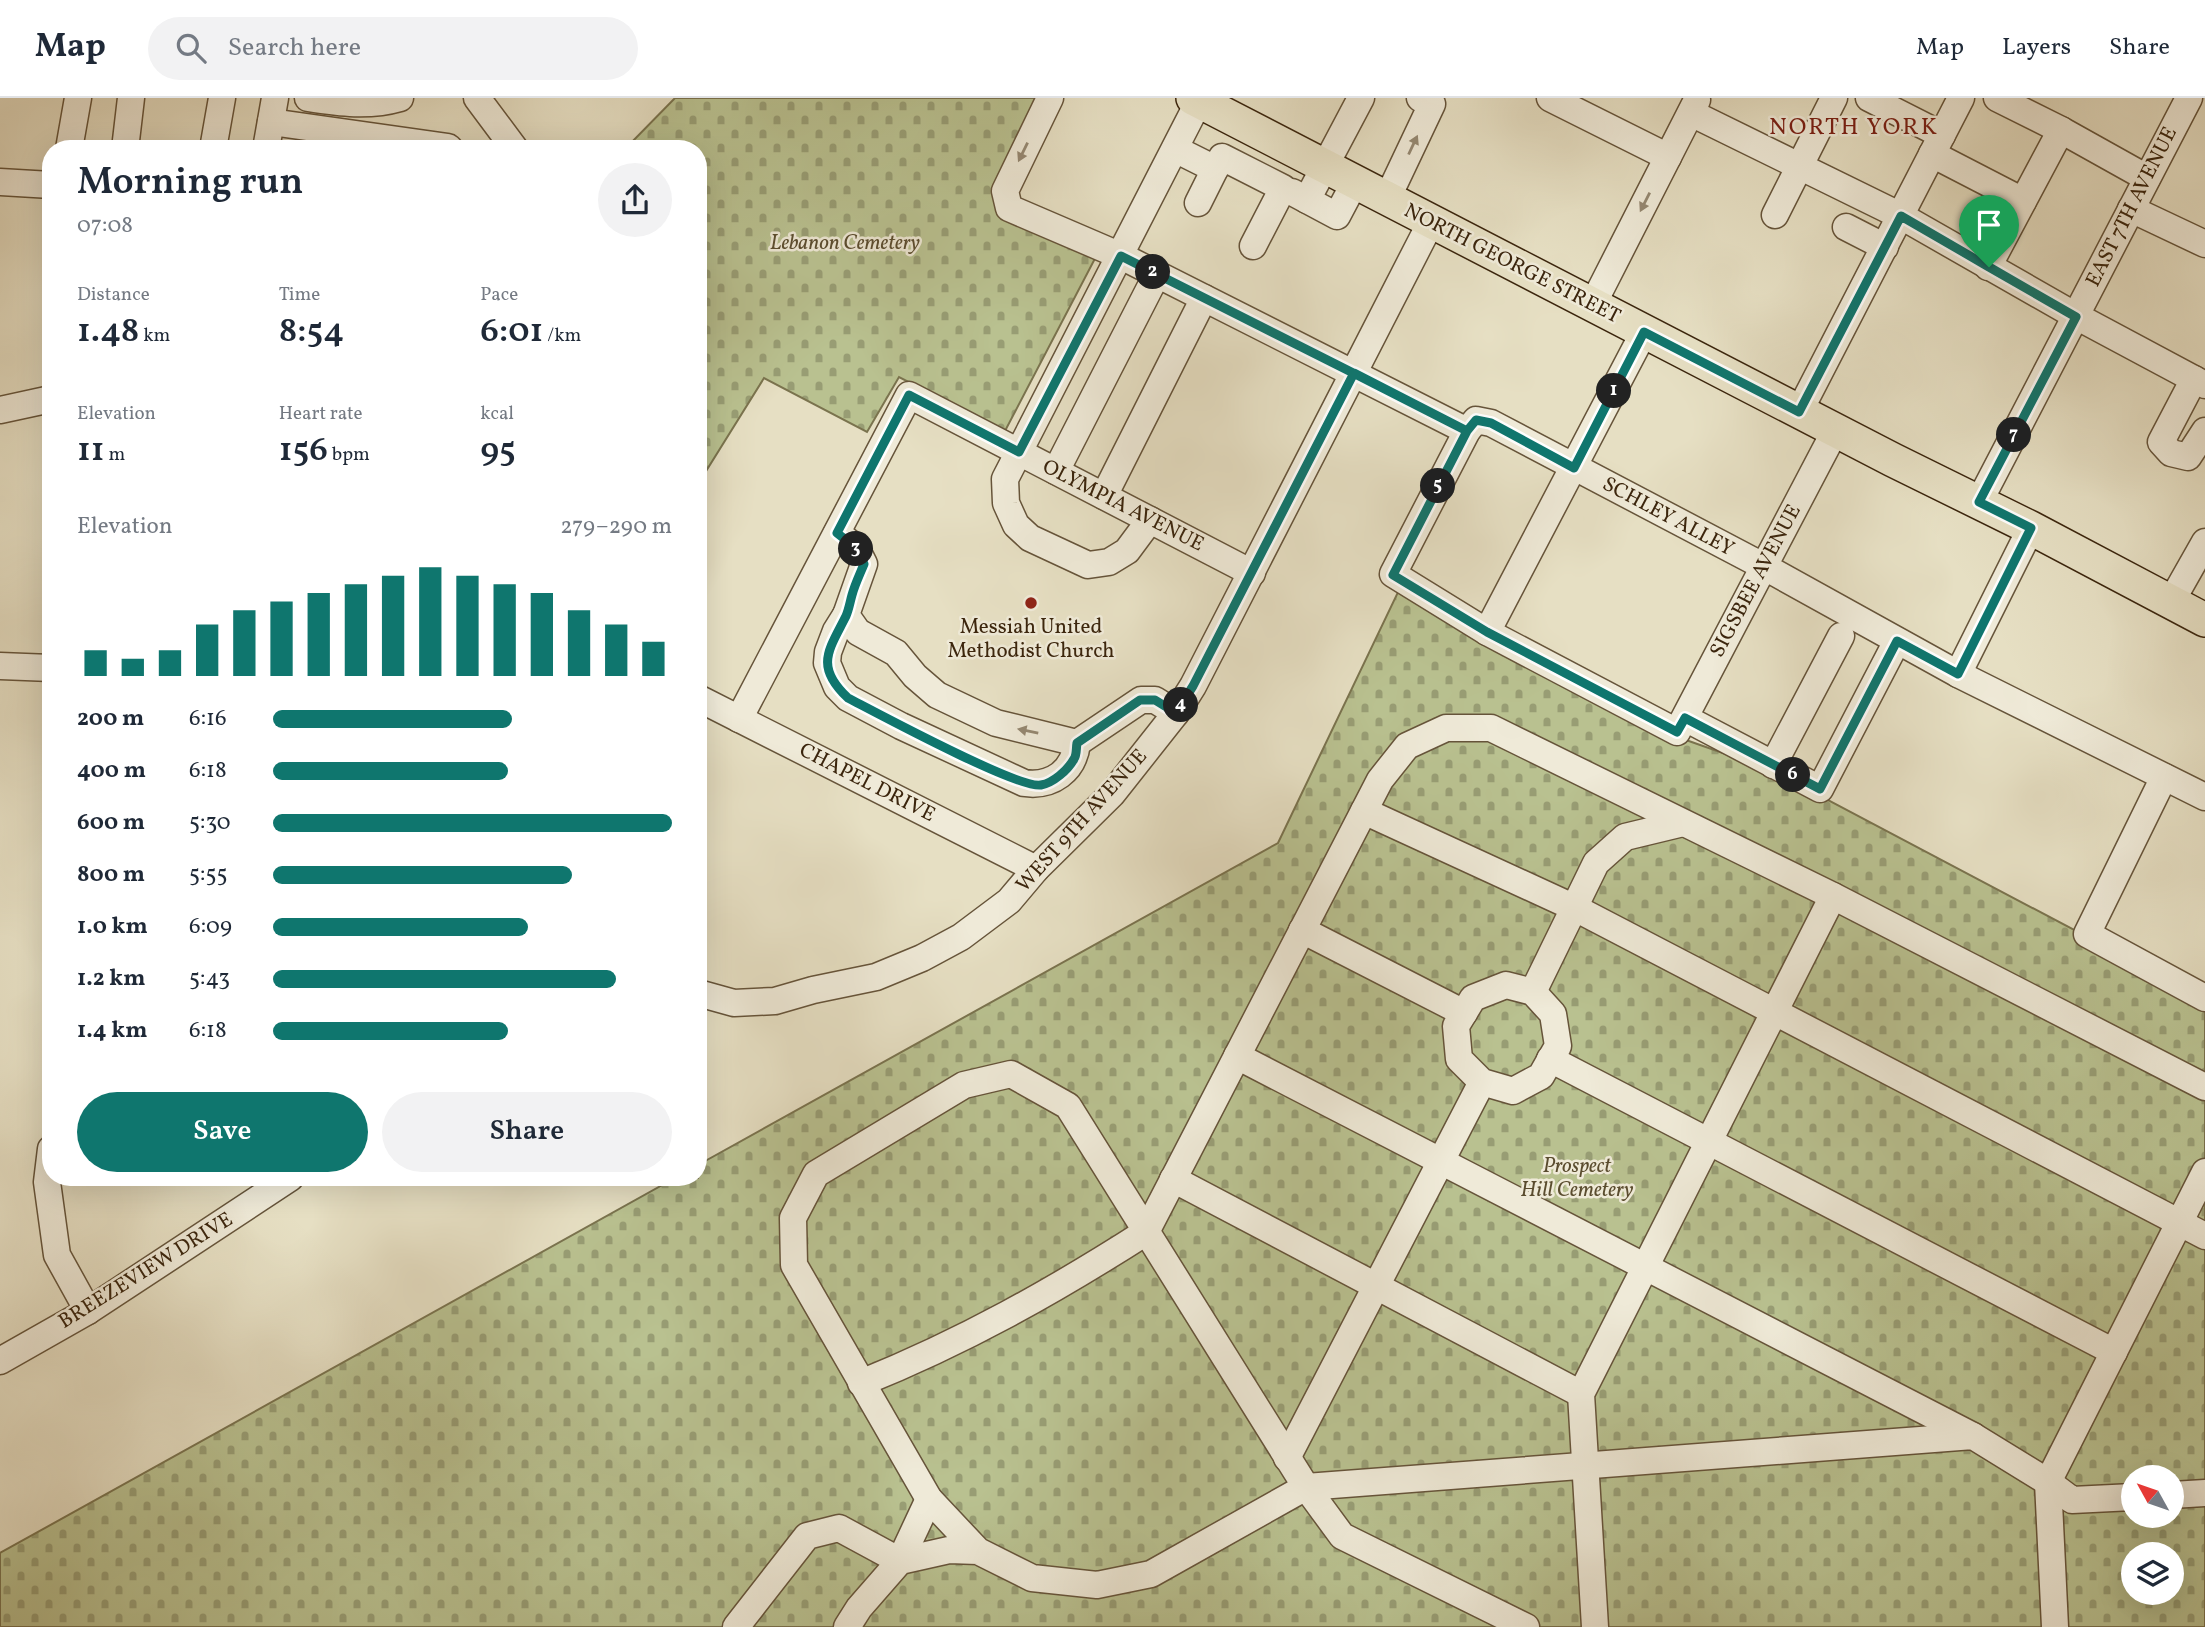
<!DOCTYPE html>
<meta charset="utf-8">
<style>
:root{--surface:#fff;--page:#f2f2f3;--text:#1f2937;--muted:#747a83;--line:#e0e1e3;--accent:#0f766e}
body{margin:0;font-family:Vollkorn,serif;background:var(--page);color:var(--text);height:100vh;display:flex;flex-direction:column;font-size:26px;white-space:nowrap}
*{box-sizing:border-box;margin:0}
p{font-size:23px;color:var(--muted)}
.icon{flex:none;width:38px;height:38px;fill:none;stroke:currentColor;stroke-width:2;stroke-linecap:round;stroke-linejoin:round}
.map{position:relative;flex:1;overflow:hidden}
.details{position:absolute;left:42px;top:42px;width:665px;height:1046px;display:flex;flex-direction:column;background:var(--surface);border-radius:28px;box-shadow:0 7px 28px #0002}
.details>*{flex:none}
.needle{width:46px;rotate:310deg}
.fabs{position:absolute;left:2121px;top:1367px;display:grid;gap:14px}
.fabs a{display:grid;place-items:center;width:63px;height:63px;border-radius:50%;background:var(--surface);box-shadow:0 7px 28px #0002;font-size:35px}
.pin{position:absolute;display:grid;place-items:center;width:60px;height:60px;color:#fff;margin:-72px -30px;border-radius:50% 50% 50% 0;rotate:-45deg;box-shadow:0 0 7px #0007}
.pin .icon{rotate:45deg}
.km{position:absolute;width:35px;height:35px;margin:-18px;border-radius:50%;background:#222;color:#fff;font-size:19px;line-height:35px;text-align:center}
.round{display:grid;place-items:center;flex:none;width:74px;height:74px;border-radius:37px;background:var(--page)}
.overview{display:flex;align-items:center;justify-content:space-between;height:119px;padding:0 35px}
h1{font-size:38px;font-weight:600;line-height:52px}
.figures{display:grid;grid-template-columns:repeat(3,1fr);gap:10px;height:119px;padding:7px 35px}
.figures div{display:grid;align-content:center}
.figures b{font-size:35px;font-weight:600}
.figures small{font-size:19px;font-weight:400}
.figures p{font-size:19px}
.chart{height:196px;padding:14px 35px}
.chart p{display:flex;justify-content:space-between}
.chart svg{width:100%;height:126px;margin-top:7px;stroke:var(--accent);stroke-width:6}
.button{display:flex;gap:14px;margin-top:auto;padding:14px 35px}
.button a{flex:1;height:80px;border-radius:42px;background:var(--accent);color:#fff;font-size:28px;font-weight:600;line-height:80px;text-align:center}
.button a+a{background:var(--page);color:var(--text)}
ul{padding:0 35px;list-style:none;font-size:23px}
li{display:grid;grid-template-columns:112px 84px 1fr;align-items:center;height:52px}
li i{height:18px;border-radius:9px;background:var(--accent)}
header{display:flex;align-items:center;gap:42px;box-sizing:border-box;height:98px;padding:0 35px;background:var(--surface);border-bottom:2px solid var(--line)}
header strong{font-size:33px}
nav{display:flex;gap:38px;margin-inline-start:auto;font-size:24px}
.search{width:490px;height:63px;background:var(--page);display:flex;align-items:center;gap:18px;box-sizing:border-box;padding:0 24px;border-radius:38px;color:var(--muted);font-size:26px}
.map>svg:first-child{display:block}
.cemetery{fill:url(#cemetery-stones);stroke:#7a734e;stroke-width:2;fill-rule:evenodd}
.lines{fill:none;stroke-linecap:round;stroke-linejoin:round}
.minor-casing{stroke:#66543a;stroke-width:29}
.major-casing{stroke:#3b250d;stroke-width:36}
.minor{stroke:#efead8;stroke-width:26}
.major{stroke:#e6dfc3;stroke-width:33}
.oneway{fill:#958872}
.route-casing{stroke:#fff;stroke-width:14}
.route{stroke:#0f766e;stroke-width:9}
.poi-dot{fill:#8f2418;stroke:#efead8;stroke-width:2.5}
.labels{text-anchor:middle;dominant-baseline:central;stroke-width:5;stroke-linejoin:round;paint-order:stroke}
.street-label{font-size:21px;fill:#3b250d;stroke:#efead8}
.park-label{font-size:21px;font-style:italic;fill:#5a4c2e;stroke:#efead8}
.poi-label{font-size:21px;fill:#3b250d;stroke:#efead8}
.quarter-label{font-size:24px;letter-spacing:2px;fill:#7a1f14;stroke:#efead8}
</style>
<header>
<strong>Map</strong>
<div class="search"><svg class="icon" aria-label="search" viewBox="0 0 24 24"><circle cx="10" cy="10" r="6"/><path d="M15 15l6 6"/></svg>Search here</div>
<nav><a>Map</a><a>Layers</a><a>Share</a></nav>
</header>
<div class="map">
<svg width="2205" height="1529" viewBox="0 0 2205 1529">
<defs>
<pattern id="cemetery-stones" width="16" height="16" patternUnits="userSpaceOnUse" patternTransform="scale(1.75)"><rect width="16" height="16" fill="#b9c190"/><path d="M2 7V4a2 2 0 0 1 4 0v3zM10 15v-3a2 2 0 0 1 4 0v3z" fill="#989d74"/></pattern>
</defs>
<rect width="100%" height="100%" fill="#e6dfc3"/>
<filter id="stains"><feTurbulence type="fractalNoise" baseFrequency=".00286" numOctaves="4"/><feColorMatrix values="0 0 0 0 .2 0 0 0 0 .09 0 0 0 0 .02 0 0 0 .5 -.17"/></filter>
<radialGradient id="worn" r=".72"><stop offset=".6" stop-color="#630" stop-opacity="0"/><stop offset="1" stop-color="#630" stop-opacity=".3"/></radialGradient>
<!-- cemetery -->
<g class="cemetery">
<polygon points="675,0 1048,0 998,101 1101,149 1005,333 899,279 867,334 764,280 698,386 698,51 625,51"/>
<path d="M1399 492 1669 636 1771 672 2205 901V1529H0V1455L675 1080H698V1067L1278 745ZM2133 1379H2172V1418H2133ZM2133 1456H2172V1494H2133Z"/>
</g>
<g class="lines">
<!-- minor casing -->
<g class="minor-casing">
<g id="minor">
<path d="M308 0C340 5 369 9 400 0"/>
<polyline points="477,0 515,51"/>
<polyline points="1050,0 1005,93 1009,110 1121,158 1467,333"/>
<polyline points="1550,0 1668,59"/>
<polyline points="1869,0 1942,37"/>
<polyline points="1997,0 2061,32"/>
<polyline points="1691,15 1901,118 2076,218 2205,287"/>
<polyline points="271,24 448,49 450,51"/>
<polyline points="69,51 78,0"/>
<polyline points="125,51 131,0"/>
<polyline points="213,51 222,0"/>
<polyline points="266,51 275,0"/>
<polyline points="1175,51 1215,71 1198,105"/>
<polyline points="1932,56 2023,103"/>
<polyline points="1215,71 1222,59 1283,90 1253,148"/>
<polyline points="0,84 51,87"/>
<polyline points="1292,94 1337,118 1355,84"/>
<polyline points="1387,101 1432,6 1420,0"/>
<polyline points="1307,102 1361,0"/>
<polyline points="2131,111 2205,146"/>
<polyline points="1775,117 1834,0"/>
<polyline points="1846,129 1885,149"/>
<polyline points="1988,169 2061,32 2147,80"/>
<polyline points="1592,208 1697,2"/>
<polyline points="2194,281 2161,344 2171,355 2188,359 2205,333"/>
<polyline points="0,312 51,301"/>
<polyline points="1799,314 1961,0"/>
<polyline points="1835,333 1677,634 1487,534 1393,476 1467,333 1476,322 1491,325 1763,468 1958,576 2205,699"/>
<polyline points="1056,373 1157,176"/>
<polyline points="1104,398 1204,200"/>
<polyline points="1979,404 2189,0"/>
<polyline points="1150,422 1127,453 1109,464 1088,467 1030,440 1016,427 1006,405 1005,381 1199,3"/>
<polyline points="837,435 856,450 864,466 846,517 858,534 896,555 915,578 937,597 996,625 1077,645 1141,602 1155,602 1176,615"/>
<polyline points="2171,504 2205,444"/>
<path d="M846 517 836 533 828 554 827 565 837 589 848 600 901 628 1024 685C1052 689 1074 673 1077 645"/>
<polyline points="1487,534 1644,234"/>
<polyline points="0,568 51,570"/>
<polyline points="1958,576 2031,430"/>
<polyline points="698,600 1036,771"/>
<polyline points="1685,620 1820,691 1897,543"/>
<polyline points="739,621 909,297 1252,475"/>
<polyline points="1773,667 1841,538"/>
<polyline points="2164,679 2087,836 2205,900"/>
<polyline points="1364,713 1575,810 2205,1138"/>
<polyline points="1302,832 1464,915"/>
<polyline points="1533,894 1596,765 1625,739 1683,725"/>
<polyline points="698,895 734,905 775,903 813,892 876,879 922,860 961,839 1009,803 1036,771 1112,696 1176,615 1193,588 1431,124"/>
<polyline points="1237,958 1973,1338"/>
<polyline points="1550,961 2114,1254"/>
<polyline points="51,1051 47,1084 57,1157 88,1213"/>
<polyline points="1173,1081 1581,1296"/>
<polyline points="0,1263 88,1213 290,1080"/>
<path d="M861 1285C963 1244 1054 1193 1146 1134L1380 682 1407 648 1446 630H1491L1833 798 2205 989"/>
<polyline points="1287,1360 1482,984 1459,961 1456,928 1473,900 1506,887 1533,894 1553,916 1558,948 1541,978 1513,993 1482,984"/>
<polyline points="2172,1397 2205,1395"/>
<polyline points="736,1529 807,1438 839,1430 900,1463 929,1401"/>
<polyline points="847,1529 859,1510 900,1463 949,1452 978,1453 1032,1480 1097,1487 1151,1476 1306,1389 1068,1008 1011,976 964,987 816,1076 793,1120 794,1167 929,1401 978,1453"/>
<polyline points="1526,1529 1342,1438 1306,1389 1973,1338 2048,1384 2072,1402 2133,1399"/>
<polyline points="1595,1529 1581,1296 1833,798"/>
<polyline points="2055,1529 2048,1384 2205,1074"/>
</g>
</g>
<!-- major casing -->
<g class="major-casing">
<polyline id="major" points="1193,0 1893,362 2031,430 2205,522"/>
</g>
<!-- minor -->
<use href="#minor" class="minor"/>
<!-- major -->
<use href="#major" class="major"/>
</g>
<!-- one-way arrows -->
<defs><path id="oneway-solid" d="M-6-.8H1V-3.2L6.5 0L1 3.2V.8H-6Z" transform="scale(1.75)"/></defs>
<g class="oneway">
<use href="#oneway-solid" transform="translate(1413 47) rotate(-65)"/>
<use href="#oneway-solid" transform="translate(1023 54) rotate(116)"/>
<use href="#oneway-solid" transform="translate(1645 104) rotate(117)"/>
<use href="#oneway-solid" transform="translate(1028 633) rotate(-168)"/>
</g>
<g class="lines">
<!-- route casing -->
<g class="route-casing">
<path id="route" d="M1989 169 1901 118 1799 314 1644 234 1574 370 1491 325 1476 322 1467 333C1352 274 1236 216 1121 158L1019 354 909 297 837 435 856 450 864 466C860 476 855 486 852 497 850 504 849 511 846 518 829 552 814 568 848 600 877 615 1018 691 1041 687 1053 685 1068 672 1074 661 1077 657 1076 650 1077 645L1140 602H1155L1176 615 1193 588 1354 275 1467 333 1393 477 1487 534 1677 634 1685 620 1820 691 1897 543 1958 576 2031 430 1979 404 2076 219 1989 169"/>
</g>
<!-- route -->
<use href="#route" class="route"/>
</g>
<!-- markers -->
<circle class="poi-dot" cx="1031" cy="505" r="7"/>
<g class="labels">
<!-- street labels -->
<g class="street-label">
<text transform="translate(2132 109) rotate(-63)">EAST 7TH AVENUE</text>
<text transform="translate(1512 166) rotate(27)">NORTH GEORGE STREET</text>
<text transform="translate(1123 408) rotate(27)">OLYMPIA AVENUE</text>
<text transform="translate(1668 419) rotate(28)">SCHLEY ALLEY</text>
<text transform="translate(1756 483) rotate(-62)">SIGSBEE AVENUE</text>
<text transform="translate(867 685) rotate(27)">CHAPEL DRIVE</text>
<text transform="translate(1082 723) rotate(-48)">WEST 9TH AVENUE</text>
<text transform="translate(146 1173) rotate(-32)">BREEZEVIEW DRIVE</text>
</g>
<!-- park labels -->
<g class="park-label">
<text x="845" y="145">Lebanon Cemetery</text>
<text x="1577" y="1068">Prospect<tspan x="1577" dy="24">Hill Cemetery</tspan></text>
</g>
<!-- poi labels -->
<g class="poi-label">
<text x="1031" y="529">Messiah United<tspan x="1031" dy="24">Methodist Church</tspan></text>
</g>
<!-- quarter labels -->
<g class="quarter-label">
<text x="1854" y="30">NORTH YORK</text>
</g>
</g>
<rect width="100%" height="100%" filter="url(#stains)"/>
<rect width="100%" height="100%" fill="url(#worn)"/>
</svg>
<div class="fabs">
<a><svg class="needle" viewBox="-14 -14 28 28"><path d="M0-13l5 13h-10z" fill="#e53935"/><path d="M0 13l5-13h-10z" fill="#747a83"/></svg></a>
<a><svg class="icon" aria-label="layers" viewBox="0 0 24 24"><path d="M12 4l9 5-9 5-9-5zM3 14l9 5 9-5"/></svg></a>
</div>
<div class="pin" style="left:1989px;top:169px;background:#1e9e55"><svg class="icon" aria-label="arrive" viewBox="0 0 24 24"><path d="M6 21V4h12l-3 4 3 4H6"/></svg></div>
<b class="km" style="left:1614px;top:293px">1</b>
<b class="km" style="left:1153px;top:174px">2</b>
<b class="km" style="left:856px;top:451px">3</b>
<b class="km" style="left:1181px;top:607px">4</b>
<b class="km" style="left:1438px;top:388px">5</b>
<b class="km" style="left:1793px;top:677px">6</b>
<b class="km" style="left:2014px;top:337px">7</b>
<section class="details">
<div class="overview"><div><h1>Morning run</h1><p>07:08</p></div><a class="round"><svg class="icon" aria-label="share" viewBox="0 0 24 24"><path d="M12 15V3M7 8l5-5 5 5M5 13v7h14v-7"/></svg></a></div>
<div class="figures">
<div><p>Distance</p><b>1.48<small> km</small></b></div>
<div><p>Time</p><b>8:54</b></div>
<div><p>Pace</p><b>6:01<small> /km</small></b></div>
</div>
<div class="figures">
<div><p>Elevation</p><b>11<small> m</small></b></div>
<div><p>Heart rate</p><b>156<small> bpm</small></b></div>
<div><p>kcal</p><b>95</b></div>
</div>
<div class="chart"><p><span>Elevation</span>279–290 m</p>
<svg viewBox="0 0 160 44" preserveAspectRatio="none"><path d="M5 44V35M15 44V38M25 44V35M35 44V26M45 44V21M55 44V18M65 44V15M75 44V12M85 44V9M95 44V6M105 44V9M115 44V12M125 44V15M135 44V21M145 44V26M155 44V32"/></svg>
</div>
<ul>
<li><b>200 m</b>6:16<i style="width:60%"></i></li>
<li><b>400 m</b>6:18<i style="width:59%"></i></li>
<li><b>600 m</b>5:30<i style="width:100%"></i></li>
<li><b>800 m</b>5:55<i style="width:75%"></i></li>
<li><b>1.0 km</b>6:09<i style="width:64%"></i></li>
<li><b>1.2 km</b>5:43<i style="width:86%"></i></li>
<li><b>1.4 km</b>6:18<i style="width:59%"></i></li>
</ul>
<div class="button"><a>Save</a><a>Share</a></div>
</section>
</div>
